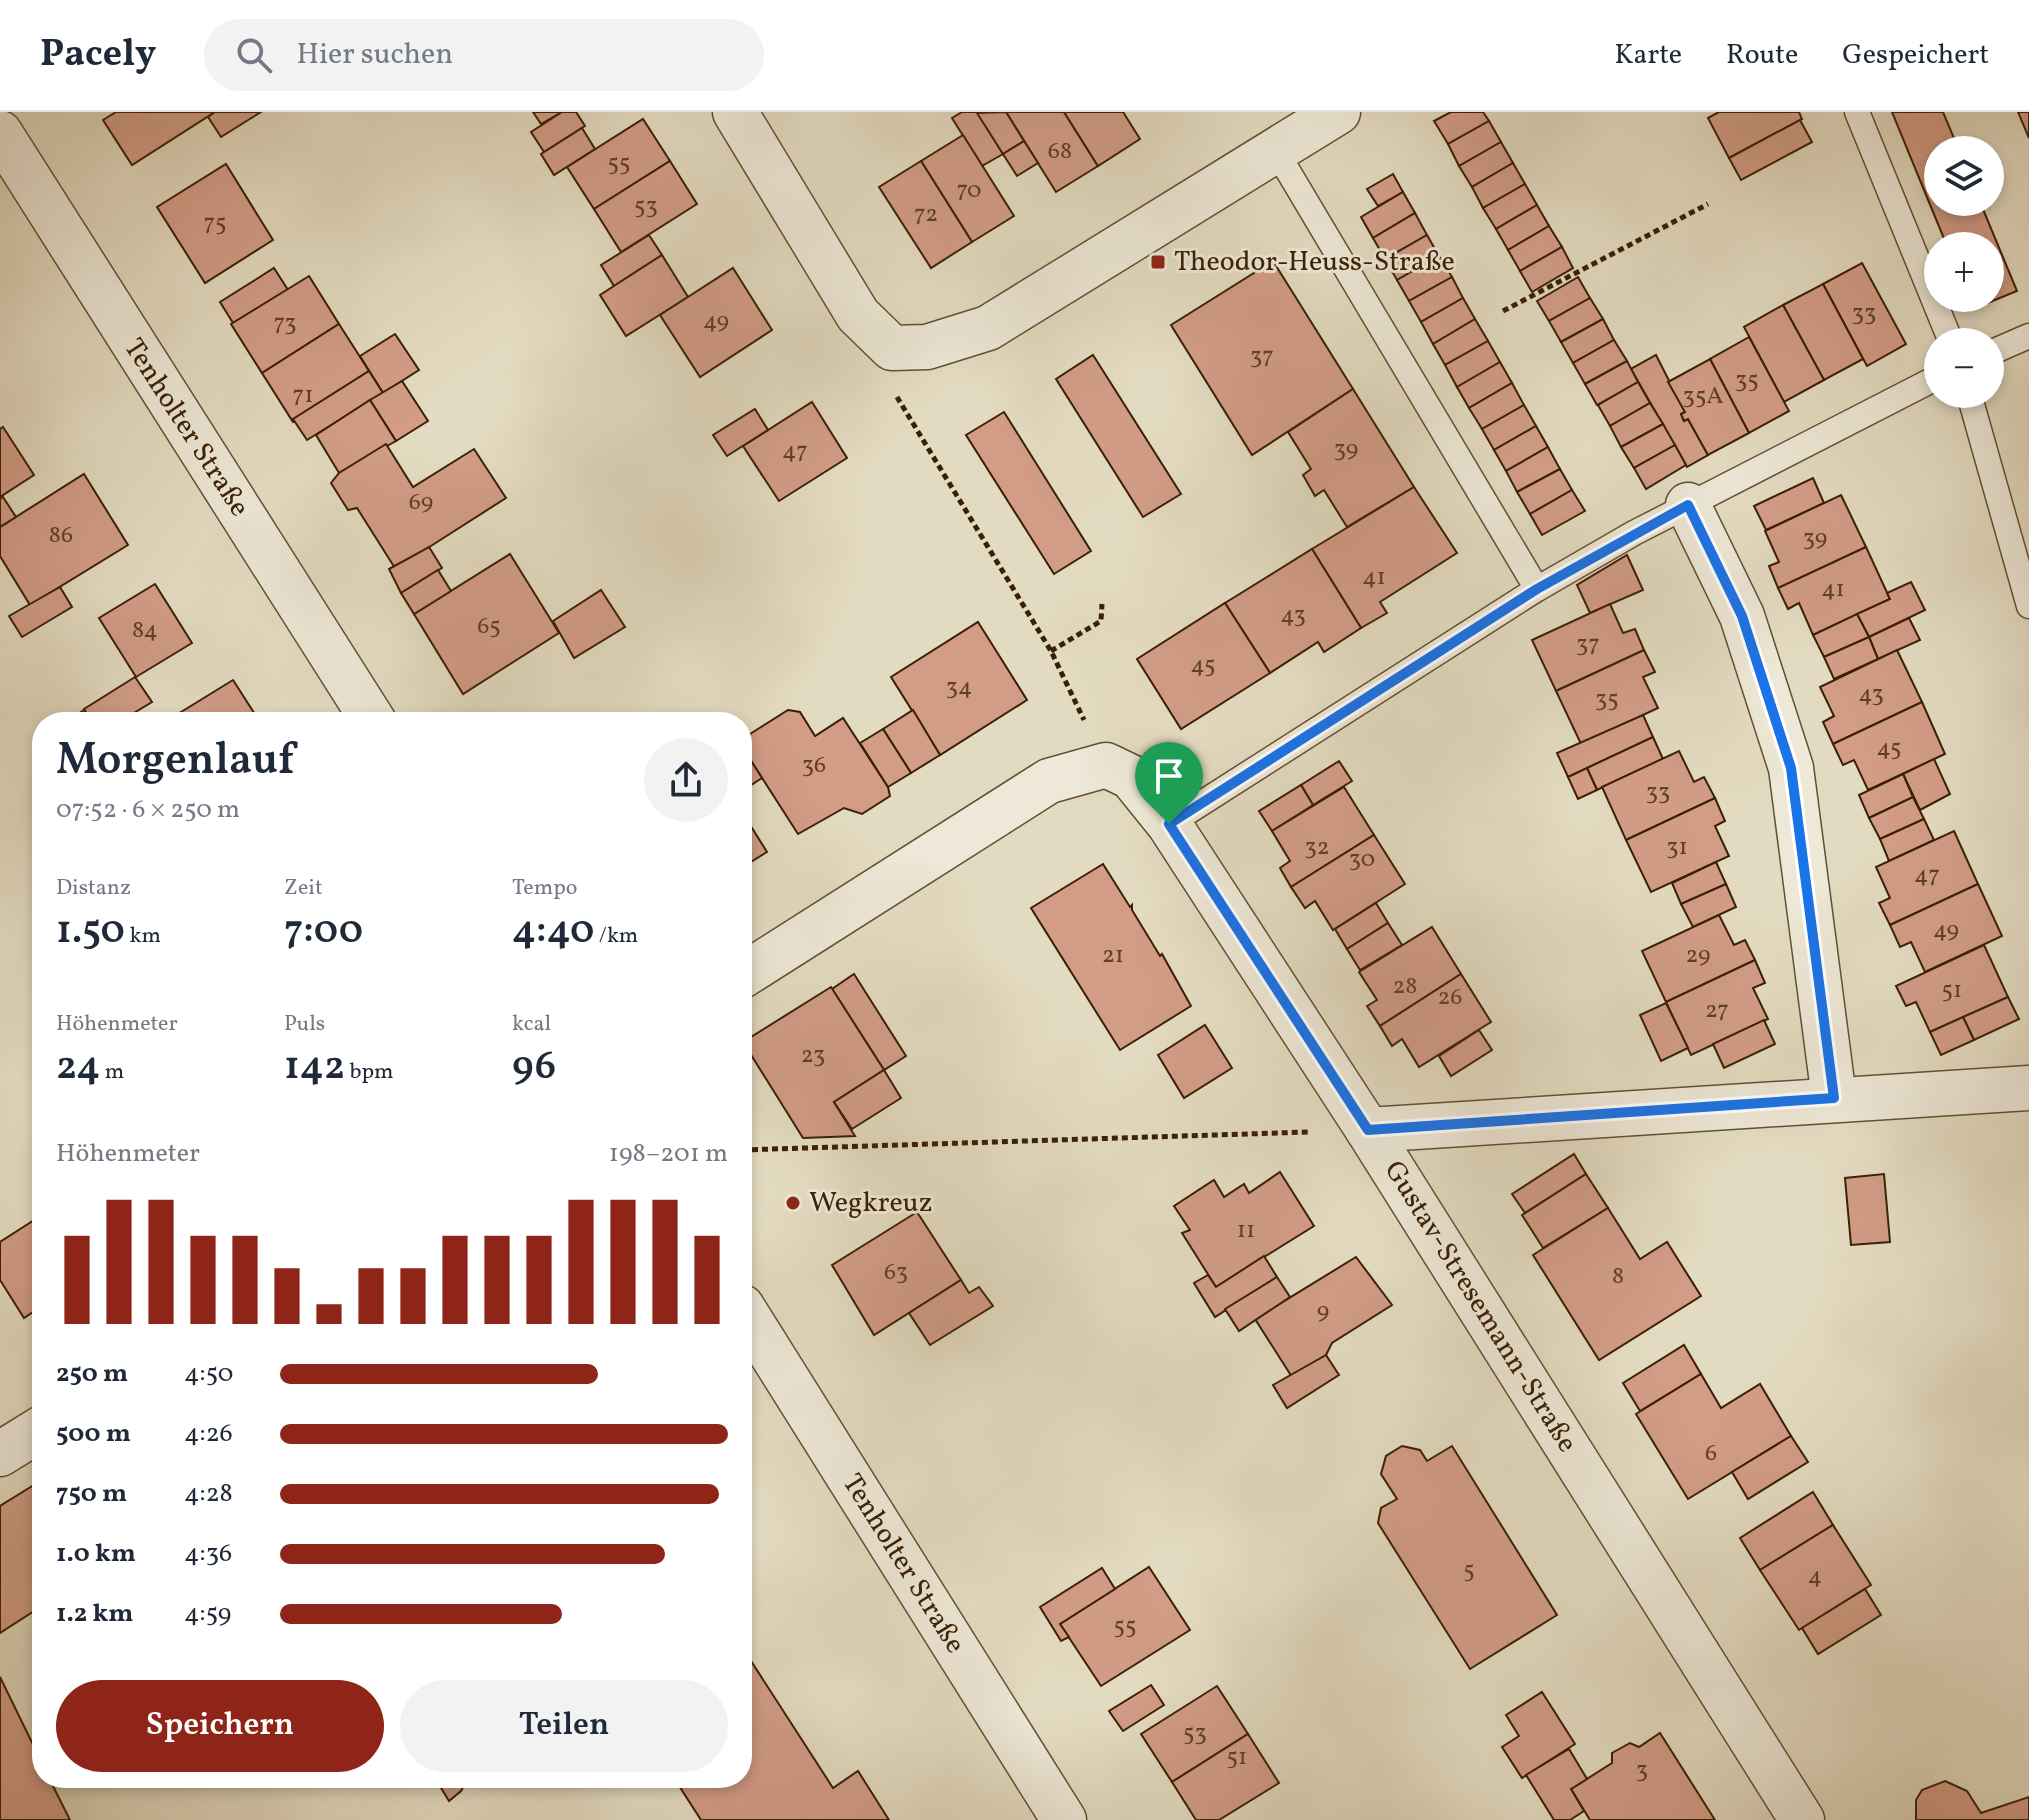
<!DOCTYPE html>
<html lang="de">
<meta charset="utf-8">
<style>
:root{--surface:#fff;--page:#f2f2f3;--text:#1f2937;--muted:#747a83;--line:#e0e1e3;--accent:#8f2418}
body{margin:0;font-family:Vollkorn,serif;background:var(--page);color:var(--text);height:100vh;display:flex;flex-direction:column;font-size:30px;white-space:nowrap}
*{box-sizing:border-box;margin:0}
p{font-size:26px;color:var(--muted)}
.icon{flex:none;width:44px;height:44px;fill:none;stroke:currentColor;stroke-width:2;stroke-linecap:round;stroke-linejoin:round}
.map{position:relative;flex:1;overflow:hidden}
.side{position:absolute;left:32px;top:600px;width:720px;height:1076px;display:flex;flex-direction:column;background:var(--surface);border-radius:32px;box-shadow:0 4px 12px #0003}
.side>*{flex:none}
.controls{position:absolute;left:1924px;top:24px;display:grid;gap:16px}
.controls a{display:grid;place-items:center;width:80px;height:80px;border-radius:50%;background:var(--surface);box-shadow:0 4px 12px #0003;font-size:40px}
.pin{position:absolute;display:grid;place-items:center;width:68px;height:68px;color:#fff;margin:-82px -34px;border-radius:50% 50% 50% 0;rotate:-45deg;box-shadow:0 0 8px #0007}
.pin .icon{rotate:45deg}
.round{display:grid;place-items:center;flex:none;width:84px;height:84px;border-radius:42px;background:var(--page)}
.summary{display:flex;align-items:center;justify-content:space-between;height:136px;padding:0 24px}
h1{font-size:44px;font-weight:600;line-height:60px}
.stats{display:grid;grid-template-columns:repeat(3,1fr);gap:12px;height:136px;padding:8px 24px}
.stats div{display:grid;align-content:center}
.stats b{font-size:40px;font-weight:600}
.stats small{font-size:22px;font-weight:400}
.stats p{font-size:22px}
.chart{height:224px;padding:16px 24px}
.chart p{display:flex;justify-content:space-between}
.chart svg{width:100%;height:144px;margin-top:8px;stroke:var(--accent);stroke-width:6}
.cta{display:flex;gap:16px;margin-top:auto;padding:16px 24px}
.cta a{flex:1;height:92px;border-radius:48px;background:var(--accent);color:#fff;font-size:32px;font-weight:600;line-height:92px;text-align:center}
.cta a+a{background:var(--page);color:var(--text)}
ul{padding:0 24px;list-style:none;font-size:26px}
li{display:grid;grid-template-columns:128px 96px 1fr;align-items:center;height:60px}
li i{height:20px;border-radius:10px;background:var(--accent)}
header{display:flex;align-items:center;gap:48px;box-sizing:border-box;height:112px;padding:0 40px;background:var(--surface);border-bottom:2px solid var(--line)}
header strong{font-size:38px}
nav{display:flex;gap:44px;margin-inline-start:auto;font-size:28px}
.search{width:560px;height:72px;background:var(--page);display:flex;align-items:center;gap:20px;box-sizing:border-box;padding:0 28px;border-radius:44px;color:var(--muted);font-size:30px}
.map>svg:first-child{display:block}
.building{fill:#d29c87;stroke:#3a2003;stroke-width:2}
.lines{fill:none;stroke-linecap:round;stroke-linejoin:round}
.lane-casing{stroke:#644f32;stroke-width:27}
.street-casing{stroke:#644f32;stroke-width:47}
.path{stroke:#3a2003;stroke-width:5;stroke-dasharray:6 4;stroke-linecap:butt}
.lane{stroke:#ede8d7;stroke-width:24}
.street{stroke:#ede8d7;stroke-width:44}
.route-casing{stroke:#fff;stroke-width:16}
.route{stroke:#1a73e8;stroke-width:10}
.poi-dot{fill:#8f2418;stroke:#ede8d7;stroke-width:3}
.labels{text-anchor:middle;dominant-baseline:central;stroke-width:6;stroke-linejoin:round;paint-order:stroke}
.number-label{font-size:24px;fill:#603f24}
.poi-label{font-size:28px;fill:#3a2003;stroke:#ede8d7;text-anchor:start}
.street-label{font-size:28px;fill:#3a2003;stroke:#ede8d7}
</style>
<header>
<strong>Pacely</strong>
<div class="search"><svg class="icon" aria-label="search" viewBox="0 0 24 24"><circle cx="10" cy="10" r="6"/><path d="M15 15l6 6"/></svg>Hier suchen</div>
<nav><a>Karte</a><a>Route</a><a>Gespeichert</a></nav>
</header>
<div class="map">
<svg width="2029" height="1708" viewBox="0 0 2029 1708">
<rect width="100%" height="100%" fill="#e3dbc1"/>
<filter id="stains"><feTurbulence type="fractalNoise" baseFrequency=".0025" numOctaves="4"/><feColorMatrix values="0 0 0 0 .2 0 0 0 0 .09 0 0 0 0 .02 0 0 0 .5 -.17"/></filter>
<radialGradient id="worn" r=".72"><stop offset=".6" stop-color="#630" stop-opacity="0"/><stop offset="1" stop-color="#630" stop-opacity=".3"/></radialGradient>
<!-- building -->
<g class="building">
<polygon points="116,0 215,0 132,53 103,8"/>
<polygon points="215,0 261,0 221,25 208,5"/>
<polygon points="533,0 562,0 541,12"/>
<polygon points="562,0 576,0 585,14 544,40 531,20"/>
<polygon points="962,0 977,0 1003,42 982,54 952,6"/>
<polygon points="1006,0 1064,0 1098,54 1056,80"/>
<polygon points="1006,0 1024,29 1003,42 977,1"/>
<polygon points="1064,0 1123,0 1140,27 1098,54"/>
<polygon points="1451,0 1483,0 1489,9 1448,32 1434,9"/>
<polygon points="1719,0 1799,0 1802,7 1729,46 1708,6"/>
<polygon points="1892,0 1943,0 1959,38 1938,38 1938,90 1980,90 2017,179 1973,197 1969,186 1990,186 1990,134 1947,134"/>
<polygon points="2018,0 2029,0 2029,26"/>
<polygon points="643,7 670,49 594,97 567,55"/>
<polygon points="1800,8 1812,30 1741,68 1729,46"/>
<polygon points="1489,9 1501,30 1459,54 1448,32"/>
<polygon points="582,16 595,37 554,63 541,42"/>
<polygon points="963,23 1014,104 972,130 921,49"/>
<polygon points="1024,29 1038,51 1017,64 1003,42"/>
<polygon points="1501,30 1513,51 1472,75 1459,54"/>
<polygon points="670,49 697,92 621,140 594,97"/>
<polygon points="921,49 972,130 931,156 879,75"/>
<polygon points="1513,51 1525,72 1483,96 1472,75"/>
<polygon points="226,52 273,128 205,171 157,95"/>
<polygon points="1393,62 1403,80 1378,94 1367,77"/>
<polygon points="1525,72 1537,93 1496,117 1483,96"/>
<polygon points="1403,80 1415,101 1373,126 1361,105"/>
<polygon points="1537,93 1549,114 1508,138 1496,117"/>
<polygon points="1415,101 1427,123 1385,147 1373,126"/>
<polygon points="1549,114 1562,135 1520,159 1508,138"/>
<polygon points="649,123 662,143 614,174 601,153"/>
<polygon points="1427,123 1439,144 1397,168 1385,147"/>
<polygon points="1562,135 1573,156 1532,180 1520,159"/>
<polygon points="662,143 688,185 626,224 600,183"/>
<polygon points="1439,144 1452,165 1409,189 1397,168"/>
<polygon points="1273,149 1353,277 1252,343 1171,213"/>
<polygon points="1862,151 1906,232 1867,254 1823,172"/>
<polygon points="274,156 288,178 233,211 220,190"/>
<polygon points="733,156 772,218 700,265 660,203"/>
<polygon points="309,164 339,212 262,261 231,212"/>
<polygon points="1452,165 1463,186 1421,210 1409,189"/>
<polygon points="1578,165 1590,186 1549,209 1537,189"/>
<polygon points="1823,172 1863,247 1824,268 1783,193"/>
<polygon points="1463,186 1475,207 1433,232 1421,210"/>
<polygon points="1590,186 1603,207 1561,230 1549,209"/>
<polygon points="1783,193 1824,268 1784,290 1744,215"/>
<polygon points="1475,207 1488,229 1445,253 1433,232"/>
<polygon points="1603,207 1614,228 1573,251 1561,230"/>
<polygon points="339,212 369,259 293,310 262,261"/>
<polygon points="395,222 419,258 383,281 360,244"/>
<polygon points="1749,225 1789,299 1749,321 1710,247"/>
<polygon points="1614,228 1627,249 1585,272 1573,251"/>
<polygon points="1488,229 1500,250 1457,275 1445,253"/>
<polygon points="1093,243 1181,382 1143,405 1056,267"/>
<polygon points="1656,243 1685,300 1681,302 1684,309 1688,307 1708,343 1687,355 1631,257"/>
<polygon points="1710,247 1749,321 1708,343 1688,307 1684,309 1681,302 1685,300 1668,270"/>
<polygon points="1627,249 1638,270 1597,293 1585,272"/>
<polygon points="1500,250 1512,271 1469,296 1457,275"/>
<polygon points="369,259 383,281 307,328 293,307"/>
<polygon points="402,269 428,309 396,329 370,288"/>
<polygon points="1638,270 1650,291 1610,314 1598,293"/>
<polygon points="1512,271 1524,293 1482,317 1469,296"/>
<polygon points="1353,277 1414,375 1347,415 1324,378 1315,384 1303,363 1311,357 1288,320"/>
<polygon points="370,288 396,329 339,361 316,323"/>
<polygon points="812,290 847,346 779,389 743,334"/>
<polygon points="1650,291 1663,312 1621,335 1610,314"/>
<polygon points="1524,293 1536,314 1494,338 1482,317"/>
<polygon points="755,297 768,318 727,344 713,323"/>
<polygon points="1004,300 1091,439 1054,462 966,323"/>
<polygon points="1663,312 1675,333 1634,356 1621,335"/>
<polygon points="1536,314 1548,335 1506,359 1494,338"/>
<polygon points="3,315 34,363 0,385 0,317"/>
<polygon points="386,332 413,375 474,337 506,386 398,455 393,453 357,396 348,398 331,371 339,361"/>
<polygon points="1675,333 1686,353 1646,377 1634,356"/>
<polygon points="1548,335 1560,357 1517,380 1506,359"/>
<polygon points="1560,357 1572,378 1530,402 1517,380"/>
<polygon points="84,362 128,433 30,493 0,444 0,415"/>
<polygon points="1813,366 1824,391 1766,418 1754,394"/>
<polygon points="1414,375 1457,441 1380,490 1387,501 1361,516 1312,437"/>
<polygon points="1572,378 1585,399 1542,423 1530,402"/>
<polygon points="1841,383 1866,435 1778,476 1769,454 1779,450 1765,419"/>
<polygon points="3,385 16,405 0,415 0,387"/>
<polygon points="429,435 442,456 401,481 389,457"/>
<polygon points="1866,435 1890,487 1813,523 1799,491 1788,497 1778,476"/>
<polygon points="1312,437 1361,516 1324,540 1318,530 1270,561 1225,491"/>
<polygon points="510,442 559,521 463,582 414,502"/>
<polygon points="1627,443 1643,478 1590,501 1577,473"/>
<polygon points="438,458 451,479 414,502 401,481"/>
<polygon points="1911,470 1925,498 1869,525 1857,502 1890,487 1887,481"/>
<polygon points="155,472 192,531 136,565 99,506"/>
<polygon points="60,475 72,495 22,525 9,504"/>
<polygon points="601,478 625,515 574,546 553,509"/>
<polygon points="1225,491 1270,561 1181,617 1137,547"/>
<polygon points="1610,492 1623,521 1635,517 1644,538 1556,579 1532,528"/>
<polygon points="1857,502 1869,525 1824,545 1813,523"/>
<polygon points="1909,506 1920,528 1878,547 1869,525"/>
<polygon points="978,510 1027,588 940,643 891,565"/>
<polygon points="1869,525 1878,547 1834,567 1824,545"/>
<polygon points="1644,538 1655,560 1643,565 1658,596 1581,632 1556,579"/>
<polygon points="1897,538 1922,590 1833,632 1823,610 1834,604 1820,575"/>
<polygon points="135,565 152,590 119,610 92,610 84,597"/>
<polygon points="233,568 260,610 169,610 168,608"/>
<polygon points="1922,590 1945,642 1868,678 1854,648 1843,653 1833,632"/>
<polygon points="84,598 92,610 68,610 68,609"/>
<polygon points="788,598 800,600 815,624 843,606 888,675 890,684 862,702 844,696 798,722 746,641 750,622"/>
<polygon points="913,598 940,643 911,661 883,617"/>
<polygon points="1643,603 1653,625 1568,665 1557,641"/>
<polygon points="883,617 911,661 888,675 860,631"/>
<polygon points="742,620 750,622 746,641 762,666 742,679"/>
<polygon points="1653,625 1663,647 1597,678 1587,656"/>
<polygon points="1679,639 1694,670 1704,665 1715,686 1626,728 1602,675"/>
<polygon points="1934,647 1950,682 1920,698 1903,662"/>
<polygon points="1339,649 1352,669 1313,693 1301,673"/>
<polygon points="1587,656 1597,678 1578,687 1568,665"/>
<polygon points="1903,662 1913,685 1869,706 1859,683"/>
<polygon points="1301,673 1313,693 1272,719 1259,699"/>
<polygon points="1344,675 1374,723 1291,775 1280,756 1290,749 1272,719"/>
<polygon points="1913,685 1924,707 1880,727 1869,706"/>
<polygon points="1715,686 1725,709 1715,714 1729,744 1651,780 1626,728"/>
<polygon points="742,700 767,740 746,753 742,747"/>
<polygon points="1924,707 1934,728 1889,749 1880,727"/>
<polygon points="1954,719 1978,772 1890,813 1879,791 1890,786 1876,755"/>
<polygon points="1374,723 1405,772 1333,818 1315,789 1305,796 1291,775"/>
<polygon points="1716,750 1726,772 1681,792 1672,771"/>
<polygon points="1103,752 1130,795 1132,793 1132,798 1160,844 1162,842 1191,894 1120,938 1031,796"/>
<polygon points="1726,772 1736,795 1693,815 1681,792"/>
<polygon points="1978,772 2002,824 1925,860 1911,830 1900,835 1890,813"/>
<polygon points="1376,791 1388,811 1347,837 1335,817"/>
<polygon points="1719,803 1734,833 1745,828 1755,848 1666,890 1642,839"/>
<polygon points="1388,811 1402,833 1360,858 1347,837"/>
<polygon points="1432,815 1461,862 1380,914 1367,894 1377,888 1359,860"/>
<polygon points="1984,833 2008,885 1930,920 1916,890 1906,894 1896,874"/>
<polygon points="1755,848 1765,871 1753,876 1768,907 1691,943 1666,890"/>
<polygon points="854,862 906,944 884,958 832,877"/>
<polygon points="1461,862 1491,910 1419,955 1402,927 1392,934 1380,914"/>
<polygon points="831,875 884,958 834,990 855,1024 803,1026 743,930"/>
<polygon points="2008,885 2019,907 1974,928 1963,905"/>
<polygon points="1666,891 1688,936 1661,949 1640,903"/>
<polygon points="1963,905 1974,928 1941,943 1930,920"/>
<polygon points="1764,908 1775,932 1724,956 1713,932"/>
<polygon points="1205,913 1232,956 1184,986 1158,943"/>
<polygon points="1479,918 1492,938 1451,964 1439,944"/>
<polygon points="884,958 901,986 852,1017 834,990"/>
<polygon points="1574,1042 1586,1062 1525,1101 1512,1082"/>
<polygon points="1280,1060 1314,1114 1216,1175 1182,1121 1190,1118 1174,1094 1214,1068 1224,1085 1244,1072 1249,1081"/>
<polygon points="1586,1062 1608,1096 1543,1136 1522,1103"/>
<polygon points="1884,1062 1890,1130 1851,1133 1845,1066"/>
<polygon points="1608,1096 1640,1147 1667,1130 1701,1184 1599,1248 1533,1143"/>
<polygon points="917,1100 961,1168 874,1223 832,1153"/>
<polygon points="42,1103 42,1194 24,1206 0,1168 0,1130"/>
<polygon points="1264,1144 1277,1165 1215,1205 1194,1171 1208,1163 1216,1175"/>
<polygon points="1356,1145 1392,1193 1332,1231 1326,1243 1292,1265 1255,1207"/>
<polygon points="1277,1165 1290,1185 1239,1219 1225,1197"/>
<polygon points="961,1168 969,1181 979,1175 993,1194 930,1233 909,1201"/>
<polygon points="1684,1233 1701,1262 1640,1299 1623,1271"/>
<polygon points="1326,1243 1339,1263 1287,1296 1273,1273"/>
<polygon points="1701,1262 1721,1296 1760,1272 1791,1324 1688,1387 1636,1302"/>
<polygon points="1791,1324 1808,1350 1748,1387 1732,1360"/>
<polygon points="1402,1334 1420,1338 1427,1349 1452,1334 1557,1503 1470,1557 1378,1411 1381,1396 1397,1387 1381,1362 1386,1344"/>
<polygon points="42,1368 42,1494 0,1521 0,1394"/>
<polygon points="1813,1380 1833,1413 1760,1458 1740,1426"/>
<polygon points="1833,1413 1871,1473 1799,1518 1760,1458"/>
<polygon points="1149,1455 1190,1518 1101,1574 1060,1512"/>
<polygon points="1102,1456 1115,1477 1060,1512 1069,1525 1061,1529 1040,1495"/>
<polygon points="1865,1477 1881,1503 1818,1542 1802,1516"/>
<polygon points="742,1535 833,1676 858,1659 889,1708 701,1708 674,1666 742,1666"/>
<polygon points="0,1565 42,1651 42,1666 49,1666 70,1708 0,1708"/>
<polygon points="1151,1573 1164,1593 1123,1619 1109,1599"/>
<polygon points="1217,1574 1248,1622 1172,1670 1141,1622"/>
<polygon points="1542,1580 1575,1632 1522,1666 1502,1635 1519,1624 1506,1603"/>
<polygon points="1660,1621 1715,1708 1590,1708 1571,1677 1612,1651 1612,1641 1630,1631 1639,1635"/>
<polygon points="1248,1622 1279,1671 1219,1708 1196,1708 1172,1670"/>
<polygon points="1569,1637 1587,1667 1571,1677 1584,1699 1570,1708 1554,1708 1526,1663"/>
<polygon points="435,1666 468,1666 461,1679 449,1689"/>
<polygon points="1945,1669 1967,1679 1981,1701 2029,1685 2029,1708 1916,1708 1916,1688 1922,1678"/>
</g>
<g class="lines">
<!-- lane casing -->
<g class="lane-casing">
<g id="lane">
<polyline points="1857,0 1951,230"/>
<polyline points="1276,39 1537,477"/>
<polyline points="1990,241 2029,224"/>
<polyline points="1969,282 2029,494"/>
<polyline points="1169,712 1537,477 1634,421 1938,265"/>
</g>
</g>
<!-- street casing -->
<g class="street-casing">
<g id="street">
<polyline points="735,0 858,203 892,236 927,235 988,216 1338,0"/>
<polyline points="0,21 374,610"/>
<polyline points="1688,393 1742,504 1791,656 1834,986"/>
<polyline points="742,864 1049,669 1106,653 1131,665 1169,712 1368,1018 1802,1708"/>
<polyline points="1368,1018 2029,976"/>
<polyline points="742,1195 1064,1708"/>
<polyline points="0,1342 42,1316"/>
</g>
</g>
<!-- path -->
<g class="path">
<polyline points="1503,199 1708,92"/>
<polyline points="897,285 1051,539 1084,608"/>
<polyline points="1051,539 1101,509 1102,492"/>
<polyline points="742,1038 1309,1020"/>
</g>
<!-- lane -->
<use href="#lane" class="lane"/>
<!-- street -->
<use href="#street" class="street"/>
</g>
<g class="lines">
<!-- route casing -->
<g class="route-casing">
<polygon id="route" points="1688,393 1742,504 1791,656 1834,986 1368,1018 1169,712 1537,477"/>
</g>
<!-- route -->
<use href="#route" class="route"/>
</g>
<!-- markers -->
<g class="poi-dot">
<rect x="1150" y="142" width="16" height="16" rx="4"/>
<circle cx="793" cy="1091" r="8"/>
</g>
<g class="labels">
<!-- number labels -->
<g class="number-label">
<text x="1060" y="40">68</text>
<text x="619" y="52">55</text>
<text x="969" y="79">70</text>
<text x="646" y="95">53</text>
<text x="926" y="103">72</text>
<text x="215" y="112">75</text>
<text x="1864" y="202">33</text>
<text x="716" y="210">49</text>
<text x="285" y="212">73</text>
<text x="1262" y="245">37</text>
<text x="1747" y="269">35</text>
<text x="303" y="284">71</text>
<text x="1703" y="285">35A</text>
<text x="1346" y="338">39</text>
<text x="795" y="340">47</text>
<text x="421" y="391">69</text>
<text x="61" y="424">86</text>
<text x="1815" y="427">39</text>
<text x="1374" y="466">41</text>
<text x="1833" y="478">41</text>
<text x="1293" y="504">43</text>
<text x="489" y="515">65</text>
<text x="145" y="519">84</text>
<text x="1588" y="533">37</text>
<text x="1203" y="554">45</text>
<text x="959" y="576">34</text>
<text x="1871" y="583">43</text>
<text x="1607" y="588">35</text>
<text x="1889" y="637">45</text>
<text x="814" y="654">36</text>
<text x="1658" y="681">33</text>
<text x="1317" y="736">32</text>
<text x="1677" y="736">31</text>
<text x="1362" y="748">30</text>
<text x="1927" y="764">47</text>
<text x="1946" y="819">49</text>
<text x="1113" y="844">21</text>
<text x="1698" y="844">29</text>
<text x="1405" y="875">28</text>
<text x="1952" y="879">51</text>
<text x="1450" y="886">26</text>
<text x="1717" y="899">27</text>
<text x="813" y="944">23</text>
<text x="1246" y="1119">11</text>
<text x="896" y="1161">63</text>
<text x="1618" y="1165">8</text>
<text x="1323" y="1200">9</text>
<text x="1711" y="1342">6</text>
<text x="1469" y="1459">5</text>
<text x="1815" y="1465">4</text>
<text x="1125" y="1515">55</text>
<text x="1195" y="1622">53</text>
<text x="1237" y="1646">51</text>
<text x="1642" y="1659">3</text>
</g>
<!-- poi labels -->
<g class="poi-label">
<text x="1174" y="150">Theodor-Heuss-Straße</text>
<text x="809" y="1091">Wegkreuz</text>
</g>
<!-- street labels -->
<g class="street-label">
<text transform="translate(186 316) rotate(57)">Tenholter Straße</text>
<text transform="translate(1480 1195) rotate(58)">Gustav-Stresemann-Straße</text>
<text transform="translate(903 1452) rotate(58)">Tenholter Straße</text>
</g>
</g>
<rect width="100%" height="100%" filter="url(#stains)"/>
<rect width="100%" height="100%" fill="url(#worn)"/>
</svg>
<div class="controls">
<a><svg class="icon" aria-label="layers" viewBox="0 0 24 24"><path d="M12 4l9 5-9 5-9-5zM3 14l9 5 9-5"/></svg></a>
<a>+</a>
<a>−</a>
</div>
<div class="pin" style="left:1169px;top:712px;background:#1e9e55"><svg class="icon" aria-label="arrive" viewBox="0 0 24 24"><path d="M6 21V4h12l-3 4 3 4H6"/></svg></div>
<section class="side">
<div class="summary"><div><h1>Morgenlauf</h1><p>07:52 · 6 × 250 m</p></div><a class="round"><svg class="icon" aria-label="share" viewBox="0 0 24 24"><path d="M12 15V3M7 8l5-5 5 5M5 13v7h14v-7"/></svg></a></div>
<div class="stats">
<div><p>Distanz</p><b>1.50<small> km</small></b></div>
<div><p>Zeit</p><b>7:00</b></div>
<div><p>Tempo</p><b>4:40<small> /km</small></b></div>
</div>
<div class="stats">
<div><p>Höhenmeter</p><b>24<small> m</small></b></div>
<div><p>Puls</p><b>142<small> bpm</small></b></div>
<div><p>kcal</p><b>96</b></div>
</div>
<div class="chart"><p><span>Höhenmeter</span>198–201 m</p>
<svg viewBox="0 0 160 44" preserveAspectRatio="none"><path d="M5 44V17M15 44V6M25 44V6M35 44V17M45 44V17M55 44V27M65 44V38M75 44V27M85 44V27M95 44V17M105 44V17M115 44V17M125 44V6M135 44V6M145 44V6M155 44V17"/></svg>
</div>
<ul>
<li><b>250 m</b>4:50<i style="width:71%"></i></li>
<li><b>500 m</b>4:26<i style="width:100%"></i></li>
<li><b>750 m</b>4:28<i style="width:98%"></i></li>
<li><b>1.0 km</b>4:36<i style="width:86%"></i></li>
<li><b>1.2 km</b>4:59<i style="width:63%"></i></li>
</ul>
<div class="cta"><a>Speichern</a><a>Teilen</a></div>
</section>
</div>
